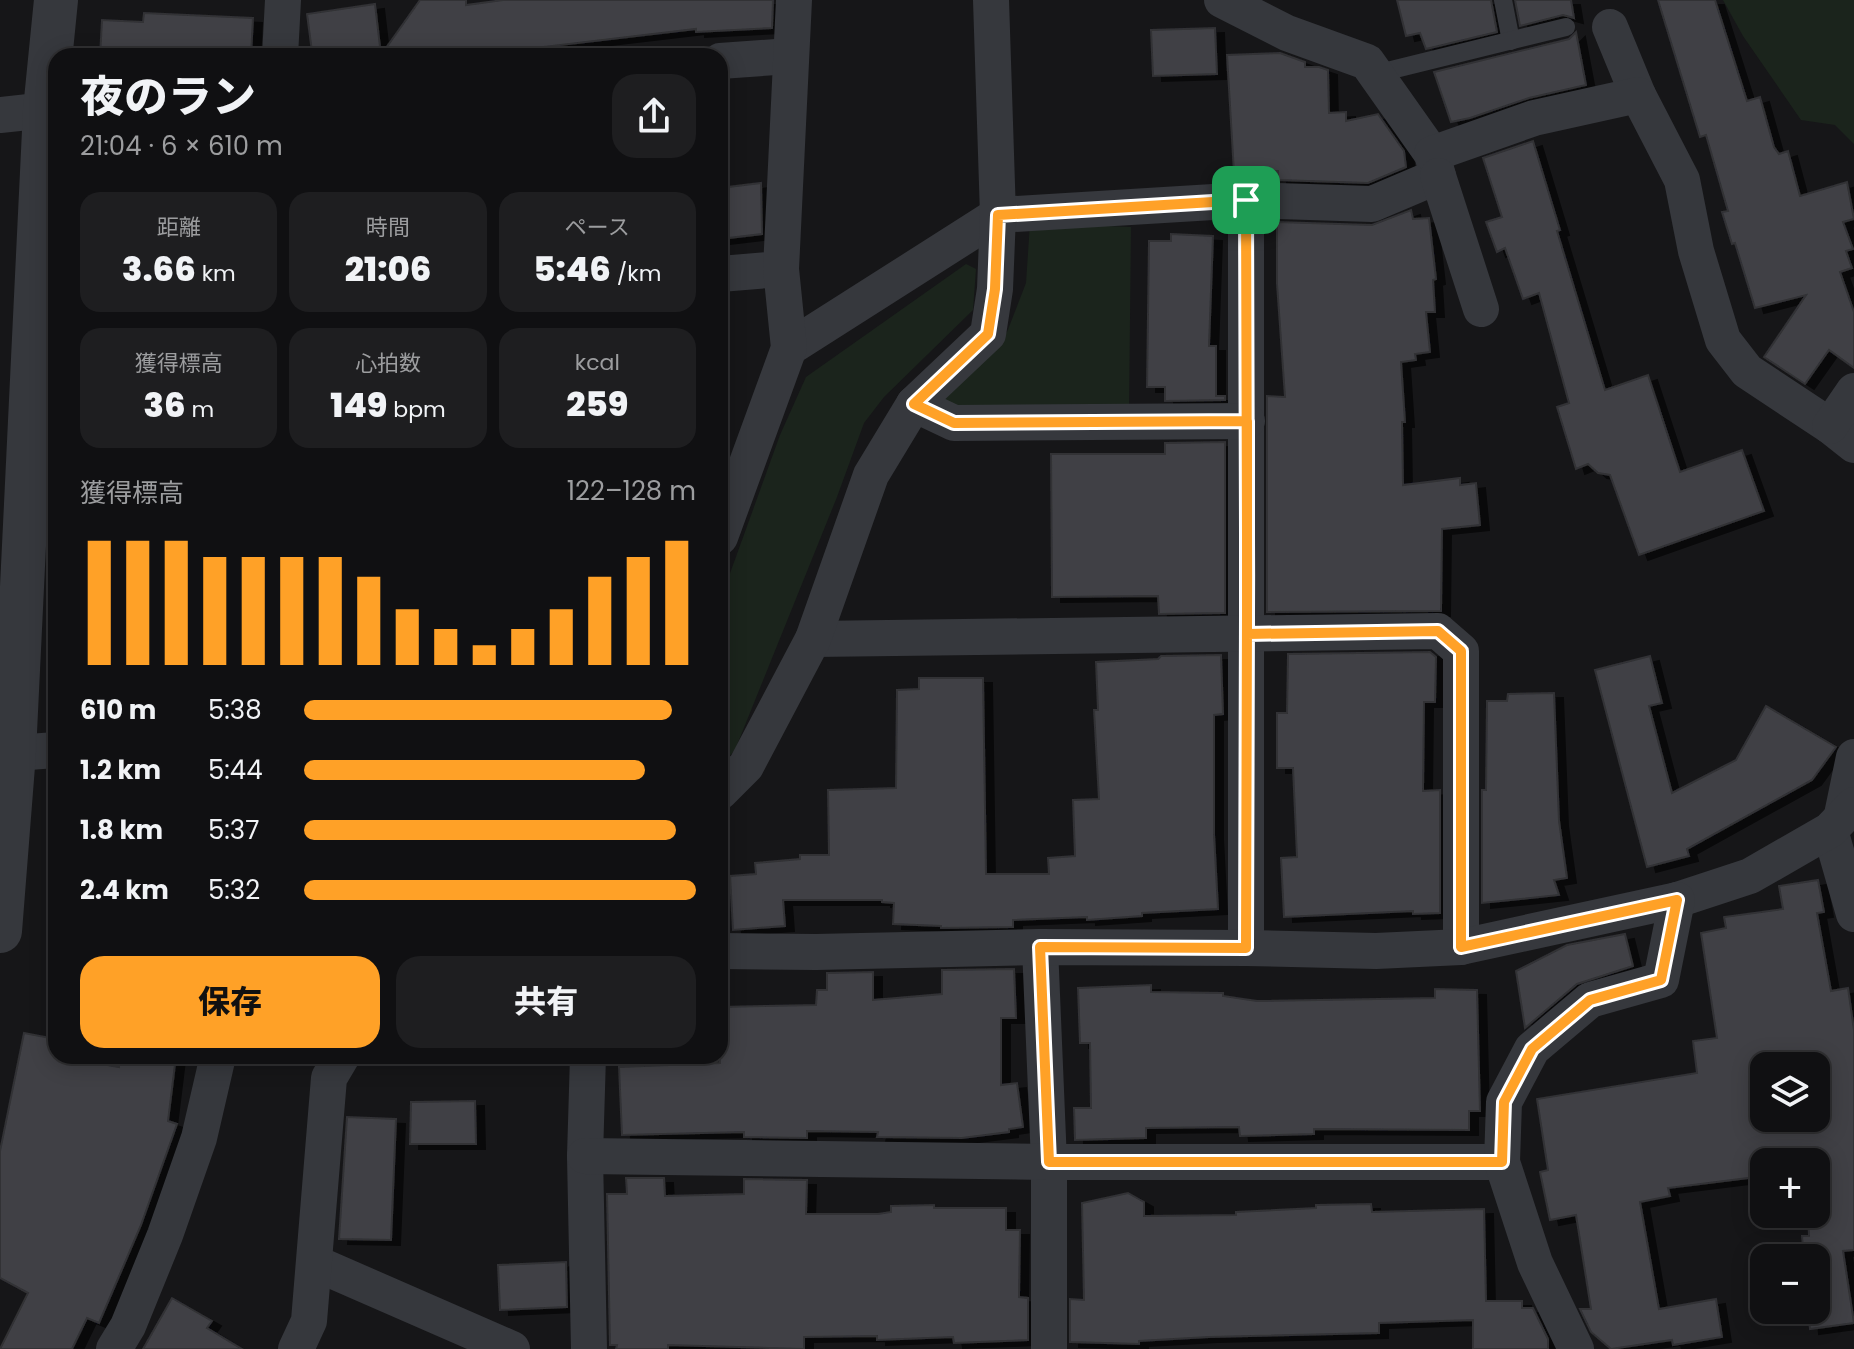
<!DOCTYPE html>
<html lang="ja">
<meta charset="utf-8">
<style>
:root{--surface:#101012;--page:#1e1e20;--text:#f1f3f6;--muted:#9c9d9f;--line:#303032;--accent:#ffa127}
body{margin:0;font-family:Poppins,"Noto Sans JP",sans-serif;background:var(--page);color:var(--text);height:100vh;display:flex;flex-direction:column;font-size:30px;white-space:nowrap}
*{box-sizing:border-box;margin:0}
p{font-size:26px;color:var(--muted)}
.icon{flex:none;width:44px;height:44px;fill:none;stroke:currentColor;stroke-width:2;stroke-linecap:round;stroke-linejoin:round}
.map{position:relative;flex:1;overflow:hidden}
.panel{position:absolute;left:48px;top:48px;width:680px;height:1016px;display:flex;flex-direction:column;background:var(--surface);border-radius:24px;box-shadow:0 4px 20px #0003,0 0 0 2px var(--line)}
.panel>*{flex:none}
.controls{position:absolute;left:1750px;top:1052px;display:grid;gap:16px}
.controls a{display:grid;place-items:center;width:80px;height:80px;border-radius:16px;background:var(--surface);box-shadow:0 4px 20px #0003,0 0 0 2px var(--line);font-size:40px}
.pin{position:absolute;display:grid;place-items:center;width:68px;height:68px;color:#fff;margin:-34px;border-radius:16px;box-shadow:0 4px 12px #0006}
.round{display:grid;place-items:center;flex:none;width:84px;height:84px;border-radius:24px;background:var(--page)}
.overview{display:flex;align-items:center;justify-content:space-between;height:136px;padding:0 32px}
h1{font-size:44px;font-weight:800;line-height:60px}
.stats{display:grid;grid-template-columns:repeat(3,1fr);gap:12px;height:136px;padding:8px 32px}
.stats div{display:grid;align-content:center;border-radius:20px;background:var(--page);text-align:center}
.stats b{font-size:34px;font-weight:800}
.stats small{font-size:22px;font-weight:400}
.stats p{font-size:22px}
.chart{height:224px;padding:16px 32px}
.chart p{display:flex;justify-content:space-between}
.chart svg{width:100%;height:144px;margin-top:8px;stroke:var(--accent);stroke-width:6}
.button{display:flex;gap:16px;margin-top:auto;padding:16px 32px}
.button a{flex:1;height:92px;border-radius:24px;background:var(--accent);color:#111;font-size:32px;font-weight:800;line-height:92px;text-align:center}
.button a+a{background:var(--page);color:var(--text)}
ul{padding:0 32px;list-style:none;font-size:26px}
li{display:grid;grid-template-columns:128px 96px 1fr;align-items:center;height:60px}
li i{height:20px;border-radius:10px;background:var(--accent)}
.map>svg:first-child{display:block}
.green{fill:#1b241c}
.building{fill:#404145;stroke:#303034;stroke-width:2;fill-rule:evenodd;filter:url(#shadow)}
.lines{fill:none;stroke-linecap:round;stroke-linejoin:round}
.service{stroke:#36383d;stroke-width:18}
.minor{stroke:#36383d;stroke-width:36}
.tertiary{stroke:#36383d;stroke-width:44}
.route-casing{stroke:#fff;stroke-width:16}
.route{stroke:#ffa127;stroke-width:10}
</style>
<div class="map">
<svg width="1854" height="1349" viewBox="0 0 1854 1349">
<defs>
<filter id="shadow"><feDropShadow dx="9" dy="5" stdDeviation="0" flood-color="#0009"/></filter>
</defs>
<rect width="100%" height="100%" fill="#161618"/>
<!-- green -->
<g class="green">
<polygon points="1723,0 1854,0 1854,144 1835,125 1801,120 1743,36"/>
<polygon points="1030,223 1131,227 1129,412 955,409 937,402 1007,332 1026,283"/>
<polygon points="966,264 976,269 973,310 884,397 864,423 837,497 735,750 720,766 720,601 780,435 806,377"/>
</g>
<!-- building -->
<g class="building">
<polygon points="420,0 466,0 466,5 503,0 773,0 772,28 696,32 696,29 502,52 501,48 437,56 344,56 343,48 312,52 307,14 375,4 381,55"/>
<polygon points="1397,0 1491,0 1497,32 1426,49 1420,33 1406,36"/>
<polygon points="1515,0 1571,0 1574,18 1563,15 1520,26"/>
<polygon points="1658,0 1715,0 1747,101 1760,97 1774,147 1779,154 1788,151 1800,196 1847,182 1854,219 1843,222 1853,249 1846,251 1852,268 1840,272 1854,312 1854,368 1829,350 1805,384 1764,357 1806,295 1755,308 1735,243 1732,244 1722,212 1728,211 1706,135 1700,137"/>
<polygon points="144,13 253,18 251,56 100,56 102,20 143,22"/>
<polygon points="1215,28 1217,74 1153,76 1151,30"/>
<polygon points="1576,32 1586,85 1529,98 1470,118 1451,122 1434,72 1569,39"/>
<polygon points="1280,53 1305,62 1305,67 1319,67 1328,70 1329,113 1346,112 1346,121 1378,114 1404,151 1406,167 1368,183 1278,180 1278,171 1234,173 1227,55"/>
<polygon points="1533,141 1560,230 1557,231 1605,390 1648,375 1680,472 1742,450 1764,511 1639,555 1610,475 1598,473 1588,464 1576,469 1557,407 1569,403 1539,293 1523,299 1505,248 1497,252 1486,222 1502,217 1483,158"/>
<polygon points="761,183 762,234 720,239 720,188"/>
<polygon points="1411,210 1413,219 1429,218 1436,279 1433,280 1435,312 1426,312 1430,352 1415,354 1416,360 1401,362 1405,422 1402,422 1403,485 1460,478 1460,485 1476,483 1480,525 1442,529 1441,611 1267,612 1267,396 1285,397 1277,284 1277,222 1372,225"/>
<polygon points="1171,234 1213,236 1209,346 1216,346 1216,396 1225,396 1225,400 1165,401 1165,387 1147,387 1149,241 1171,241"/>
<polygon points="1225,442 1225,613 1159,614 1158,596 1052,597 1051,454 1165,454 1165,443"/>
<polygon points="1430,652 1436,657 1435,702 1424,702 1423,791 1440,790 1440,913 1413,914 1413,911 1284,917 1281,858 1297,857 1293,768 1277,768 1277,713 1287,713 1288,654"/>
<polygon points="1221,655 1223,714 1214,715 1214,834 1218,909 1142,913 1142,916 1087,920 1087,917 1013,920 1013,927 941,928 941,926 893,924 894,903 882,902 882,900 783,900 785,926 733,930 730,876 756,874 755,863 800,859 800,855 829,855 828,790 896,788 897,690 919,689 919,678 983,678 986,874 1049,874 1048,858 1075,856 1073,800 1099,799 1094,710 1098,710 1096,662 1158,659 1161,656"/>
<polygon points="1650,656 1662,703 1649,706 1672,793 1736,760 1766,706 1836,747 1812,780 1687,849 1689,856 1647,867 1595,670"/>
<polygon points="1554,693 1559,821 1567,878 1554,880 1559,895 1482,903 1482,790 1486,790 1487,701 1507,701 1508,694"/>
<path d="M1818 880 1824 912 1817 913 1831 991 1848 988 1854 1030V1250L1843 1251 1854 1323 1810 1329 1808 1310H1816V1258H1804L1802 1236H1809L1808 1214H1816V1162H1764V1176L1668 1188 1670 1196 1640 1202 1659 1309 1716 1299 1722 1337 1673 1345 1672 1340 1611 1349 1591 1332 1580 1309H1591L1576 1215 1550 1220 1540 1172 1548 1170 1537 1099 1697 1073 1693 1041 1717 1038 1701 933 1726 928 1724 917 1783 909 1779 886ZM1764 1066H1816V1118H1764Z"/>
<polygon points="1625,934 1633,966 1577,984 1525,1028 1516,971 1567,945"/>
<polygon points="1014,969 1016,1018 1001,1018 1001,1085 1017,1083 1023,1127 1009,1129 1009,1132 962,1138 877,1137 878,1132 807,1131 807,1138 744,1137 744,1132 622,1135 619,1067 720,1063 720,1007 816,1005 817,990 827,990 827,973 873,972 873,1000 942,994 942,970"/>
<polygon points="1151,985 1151,992 1223,993 1223,996 1257,1001 1435,998 1435,989 1477,990 1480,1111 1469,1111 1469,1130 1314,1129 1314,1134 1240,1136 1239,1127 1146,1128 1146,1138 1075,1140 1074,1108 1091,1108 1090,1043 1080,1043 1078,988"/>
<polygon points="24,1033 56,1039 56,1056 119,1067 120,1056 176,1056 168,1121 177,1124 141,1225 99,1323 87,1318 72,1349 0,1349 28,1293 0,1278 0,1151"/>
<polygon points="475,1101 476,1144 410,1144 411,1102"/>
<polygon points="347,1117 396,1119 391,1240 339,1239"/>
<polygon points="626,1178 664,1178 665,1196 744,1194 744,1179 807,1180 806,1214 878,1214 891,1212 891,1206 934,1205 934,1208 1006,1208 1006,1230 1020,1230 1019,1297 1028,1298 1028,1340 954,1343 953,1337 877,1340 877,1336 804,1337 804,1349 668,1345 668,1349 616,1349 617,1345 610,1345 607,1194 627,1194"/>
<polygon points="1128,1193 1144,1202 1144,1216 1236,1215 1236,1212 1316,1208 1316,1205 1371,1204 1372,1212 1484,1209 1486,1301 1522,1301 1522,1308 1533,1308 1548,1339 1548,1349 1473,1349 1473,1320 1379,1323 1379,1333 1209,1337 1139,1341 1139,1344 1070,1342 1070,1299 1084,1300 1082,1203"/>
<polygon points="566,1262 567,1307 500,1310 498,1265"/>
<polygon points="172,1298 212,1321 207,1328 242,1349 143,1349"/>
</g>
<g class="lines">
<!-- service -->
<g class="service">
<polyline points="1503,0 1511,41"/>
<polyline points="1375,74 1566,27"/>
</g>
<!-- minor -->
<g class="minor">
<polyline points="1222,0 1287,33 1367,62 1432,154 1438,176 1372,204 1246,200"/>
<polyline points="1610,27 1638,95"/>
<polyline points="280,56 283,0"/>
<polyline points="720,61 790,56"/>
<polyline points="0,115 56,109"/>
<polyline points="1432,154 1534,118 1638,95 1682,180 1696,251 1723,340 1747,371 1830,426 1854,445"/>
<polyline points="1438,176 1481,309"/>
<polyline points="720,274 781,269"/>
<polyline points="789,348 998,215 1246,200 1246,948"/>
<polyline points="914,404 954,423 1247,421"/>
<polyline points="1830,426 1854,391"/>
<polyline points="720,537 789,348 781,269 794,0"/>
<polyline points="813,639 1438,631 1461,651 1461,947"/>
<polyline points="0,754 56,750"/>
<polyline points="720,792 746,766 813,639 871,475 914,404 988,334 995,289 998,215 991,0"/>
<polyline points="1842,815 1854,757"/>
<polyline points="1830,830 1854,914"/>
<polyline points="1040,947 1049,1162 1049,1349"/>
<polyline points="720,951 816,952 1040,947 1246,948 1376,951 1461,947 1677,900 1750,876 1830,830 1854,805"/>
<polyline points="588,1056 585,1156 589,1349"/>
<polyline points="585,1156 1049,1162 1502,1162"/>
<polyline points="315,1263 512,1349"/>
<polyline points="114,1349 128,1326 165,1235 199,1138 218,1056"/>
<polyline points="296,1349 309,1321 329,1078 342,1056"/>
<polyline points="1576,1349 1535,1263 1502,1162 1504,1102 1532,1049 1590,1000 1661,980 1677,900"/>
</g>
<!-- tertiary -->
<polyline class="tertiary" points="0,931 14,753 45,110 56,0"/>
</g>
<g class="lines">
<!-- route casing -->
<g class="route-casing">
<path id="route" d="M1246 200C1248 449 1247 699 1246 948L1040 947 1049 1162H1502L1504 1102 1532 1049 1590 1000 1661 980 1677 900 1461 947V651L1438 631 1247 634V421L954 423 914 404 988 334 995 289 998 215 1246 200"/>
</g>
<!-- route -->
<use href="#route" class="route"/>
</g>
</svg>
<div class="controls">
<a><svg class="icon" aria-label="layers" viewBox="0 0 24 24"><path d="M12 4l9 5-9 5-9-5zM3 14l9 5 9-5"/></svg></a>
<a>+</a>
<a>−</a>
</div>
<div class="pin" style="left:1246px;top:200px;background:#1e9e55"><svg class="icon" aria-label="arrive" viewBox="0 0 24 24"><path d="M6 21V4h12l-3 4 3 4H6"/></svg></div>
<section class="panel">
<div class="overview"><div><h1>夜のラン</h1><p>21:04 · 6 × 610 m</p></div><a class="round"><svg class="icon" aria-label="share" viewBox="0 0 24 24"><path d="M12 15V3M7 8l5-5 5 5M5 13v7h14v-7"/></svg></a></div>
<div class="stats">
<div><p>距離</p><b>3.66<small> km</small></b></div>
<div><p>時間</p><b>21:06</b></div>
<div><p>ペース</p><b>5:46<small> /km</small></b></div>
</div>
<div class="stats">
<div><p>獲得標高</p><b>36<small> m</small></b></div>
<div><p>心拍数</p><b>149<small> bpm</small></b></div>
<div><p>kcal</p><b>259</b></div>
</div>
<div class="chart"><p><span>獲得標高</span>122–128 m</p>
<svg viewBox="0 0 160 44" preserveAspectRatio="none"><path d="M5 44V6M15 44V6M25 44V6M35 44V11M45 44V11M55 44V11M65 44V11M75 44V17M85 44V27M95 44V33M105 44V38M115 44V33M125 44V27M135 44V17M145 44V11M155 44V6"/></svg>
</div>
<ul>
<li><b>610 m</b>5:38<i style="width:94%"></i></li>
<li><b>1.2 km</b>5:44<i style="width:87%"></i></li>
<li><b>1.8 km</b>5:37<i style="width:95%"></i></li>
<li><b>2.4 km</b>5:32<i style="width:100%"></i></li>
</ul>
<div class="button"><a>保存</a><a>共有</a></div>
</section>
</div>
